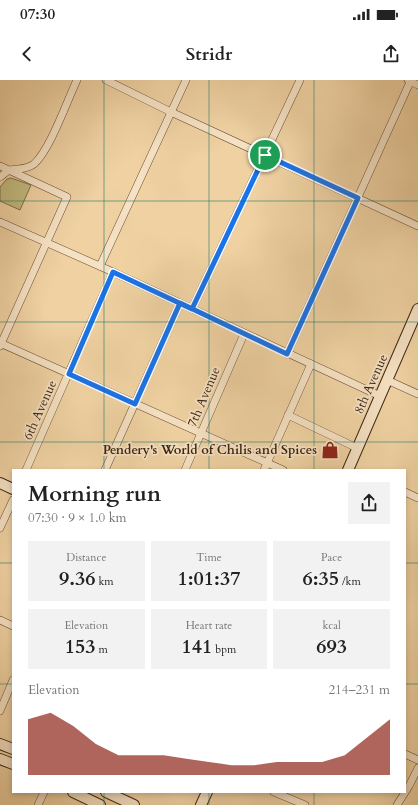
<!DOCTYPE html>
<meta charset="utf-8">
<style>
:root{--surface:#fff;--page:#f2f2f2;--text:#222;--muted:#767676;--accent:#8f2418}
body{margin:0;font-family:Cardo,serif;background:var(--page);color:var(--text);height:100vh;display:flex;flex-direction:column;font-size:15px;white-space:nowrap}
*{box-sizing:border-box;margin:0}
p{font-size:13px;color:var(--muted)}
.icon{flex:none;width:22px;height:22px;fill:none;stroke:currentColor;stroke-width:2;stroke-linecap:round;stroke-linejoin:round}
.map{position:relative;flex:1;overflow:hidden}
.side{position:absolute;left:12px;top:389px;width:394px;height:324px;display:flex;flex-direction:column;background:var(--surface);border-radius:0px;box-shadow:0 2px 6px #0003}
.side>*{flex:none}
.pin{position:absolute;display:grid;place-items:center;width:34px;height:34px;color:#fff;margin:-17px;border:2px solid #fff;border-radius:50%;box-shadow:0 1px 4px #0007}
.round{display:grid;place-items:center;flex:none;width:42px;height:42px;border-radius:0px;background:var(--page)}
.head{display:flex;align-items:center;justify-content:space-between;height:68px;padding:0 16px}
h1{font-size:22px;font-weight:600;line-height:30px}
.figures{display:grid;grid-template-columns:repeat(3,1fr);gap:6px;height:68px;padding:4px 16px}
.figures div{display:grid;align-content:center;border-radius:0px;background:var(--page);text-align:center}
.figures b{font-size:20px;font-weight:600}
.figures small{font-size:11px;font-weight:400}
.figures p{font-size:11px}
.chart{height:112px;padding:8px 16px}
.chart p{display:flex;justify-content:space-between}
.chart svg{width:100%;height:72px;margin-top:4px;fill:var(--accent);opacity:.7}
.status{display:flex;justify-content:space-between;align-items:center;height:28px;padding:0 20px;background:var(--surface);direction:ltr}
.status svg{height:11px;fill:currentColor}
header{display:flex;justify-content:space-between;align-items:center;height:52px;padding:0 16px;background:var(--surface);font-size:18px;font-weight:600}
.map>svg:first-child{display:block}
.green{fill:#c1b97f;stroke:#7f6f48}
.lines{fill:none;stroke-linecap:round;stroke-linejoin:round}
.street-casing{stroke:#6a5036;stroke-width:8}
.secondary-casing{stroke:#3d2512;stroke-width:12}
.street{stroke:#f5e1c3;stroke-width:7}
.secondary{stroke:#f5e1c3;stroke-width:10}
.route-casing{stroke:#fff;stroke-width:8}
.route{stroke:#1a73e8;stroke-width:5}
.grid{fill:none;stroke:#0f766e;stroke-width:1;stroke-opacity:0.55}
.labels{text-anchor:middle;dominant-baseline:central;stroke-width:3.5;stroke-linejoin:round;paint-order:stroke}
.street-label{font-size:13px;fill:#3d2512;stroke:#f5e1c3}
.poi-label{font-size:13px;font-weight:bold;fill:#3d2512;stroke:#f5e1c3;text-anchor:end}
</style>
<div class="status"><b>07:30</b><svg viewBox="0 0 49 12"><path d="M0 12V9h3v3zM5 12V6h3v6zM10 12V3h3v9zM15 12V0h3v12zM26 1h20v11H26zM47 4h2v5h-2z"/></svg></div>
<header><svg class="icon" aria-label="back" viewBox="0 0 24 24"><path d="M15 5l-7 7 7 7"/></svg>Stridr<svg class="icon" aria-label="share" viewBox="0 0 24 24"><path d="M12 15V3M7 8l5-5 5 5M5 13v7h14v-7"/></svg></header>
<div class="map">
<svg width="418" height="725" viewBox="0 0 418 725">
<rect width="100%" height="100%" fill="#efd1a2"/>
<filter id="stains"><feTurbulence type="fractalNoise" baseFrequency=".005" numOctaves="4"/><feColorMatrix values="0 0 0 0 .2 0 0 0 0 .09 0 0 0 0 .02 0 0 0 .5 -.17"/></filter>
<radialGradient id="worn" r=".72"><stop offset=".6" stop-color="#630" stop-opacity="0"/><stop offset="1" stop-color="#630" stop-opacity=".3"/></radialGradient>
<!-- green -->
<polygon class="green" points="11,98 31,105 20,130 0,121 0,107 7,99"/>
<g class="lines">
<!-- street casing -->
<g class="street-casing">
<g id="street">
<polyline points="106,0 171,32 418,146"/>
<polyline points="408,0 418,5"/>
<polyline points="0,86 67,117 0,266"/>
<path d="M0 97C3 95 7 91 10 90 19 88 26 90 34 84 50 70 67 21 77 0"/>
<polyline points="0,142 113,192 380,316"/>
<polyline points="100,186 186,0"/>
<polyline points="192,229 300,0"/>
<polyline points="0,263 283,390"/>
<polyline points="287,274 411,0"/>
<polyline points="387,300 418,314"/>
<polyline points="288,335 357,368"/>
<polyline points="26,390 113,192"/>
<polyline points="105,390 180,223"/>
<polyline points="185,390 244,254"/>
<polyline points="264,390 311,284"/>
<polyline points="405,412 418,418"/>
<polyline points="0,448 13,420"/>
<polyline points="0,540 13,546"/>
<polyline points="0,631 13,600"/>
<polyline points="405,674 418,680"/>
<polyline points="274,712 305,725"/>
<polyline points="38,725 44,712"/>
<polyline points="397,725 409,706 418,688"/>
</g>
</g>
<!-- secondary casing -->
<g class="secondary-casing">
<g id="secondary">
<polyline points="348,390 418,229"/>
<polyline points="0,403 13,409"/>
<polyline points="0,664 13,669"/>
<polyline points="0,679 13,684"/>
<polyline points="73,712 100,725"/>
<polyline points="106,712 134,725"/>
<polyline points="201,725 207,712"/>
</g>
</g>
<!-- street -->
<use href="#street" class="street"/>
<!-- secondary -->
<use href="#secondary" class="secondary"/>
</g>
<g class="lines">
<!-- route casing -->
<g class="route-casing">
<polyline id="route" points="265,75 192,229 113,192 69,294 135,324 180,223 287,274 358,118 265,75"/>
</g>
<!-- route -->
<use href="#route" class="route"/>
</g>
<!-- grid -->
<path class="grid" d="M104 0V390M209 0V390M314 0V390M0 121H418M0 242H418M0 362H418M0 483H13M405 483H418M0 604H13M405 604H418M104 712V725M209 712V725M314 712V725"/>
<!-- icons -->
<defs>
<g id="shop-bare" transform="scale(1.38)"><path d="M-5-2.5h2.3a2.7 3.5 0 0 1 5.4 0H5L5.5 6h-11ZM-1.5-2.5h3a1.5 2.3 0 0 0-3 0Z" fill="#8f2418" stroke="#f5e1c3" stroke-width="2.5" paint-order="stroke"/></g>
</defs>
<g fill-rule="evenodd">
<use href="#shop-bare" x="330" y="370"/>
</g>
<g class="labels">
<!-- street labels -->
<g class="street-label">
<text transform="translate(371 304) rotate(-66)">8th Avenue</text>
<text transform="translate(204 317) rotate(-67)">7th Avenue</text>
<text transform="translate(40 330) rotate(-66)">6th Avenue</text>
</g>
<!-- poi labels -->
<g class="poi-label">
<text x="317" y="370">Pendery's World of Chilis and Spices</text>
</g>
</g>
<rect width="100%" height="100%" filter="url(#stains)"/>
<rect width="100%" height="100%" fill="url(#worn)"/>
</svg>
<div class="pin" style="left:265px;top:75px;background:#1e9e55"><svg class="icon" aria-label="arrive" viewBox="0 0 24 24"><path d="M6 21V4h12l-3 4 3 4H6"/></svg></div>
<section class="side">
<div class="head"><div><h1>Morning run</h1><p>07:30 · 9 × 1.0 km</p></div><a class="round"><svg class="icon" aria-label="share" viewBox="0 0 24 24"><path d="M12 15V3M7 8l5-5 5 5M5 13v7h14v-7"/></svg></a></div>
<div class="figures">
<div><p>Distance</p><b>9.36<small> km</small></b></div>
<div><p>Time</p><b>1:01:37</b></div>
<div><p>Pace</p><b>6:35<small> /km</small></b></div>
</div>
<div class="figures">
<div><p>Elevation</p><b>153<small> m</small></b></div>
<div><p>Heart rate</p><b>141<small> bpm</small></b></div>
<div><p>kcal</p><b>693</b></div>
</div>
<div class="chart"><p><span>Elevation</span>214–231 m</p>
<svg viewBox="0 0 160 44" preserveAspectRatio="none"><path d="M0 44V10L10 6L20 14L30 25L40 32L50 32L60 32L70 34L80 36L90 38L100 38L110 36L120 36L130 36L140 32L150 21L160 10V44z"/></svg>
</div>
</section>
</div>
